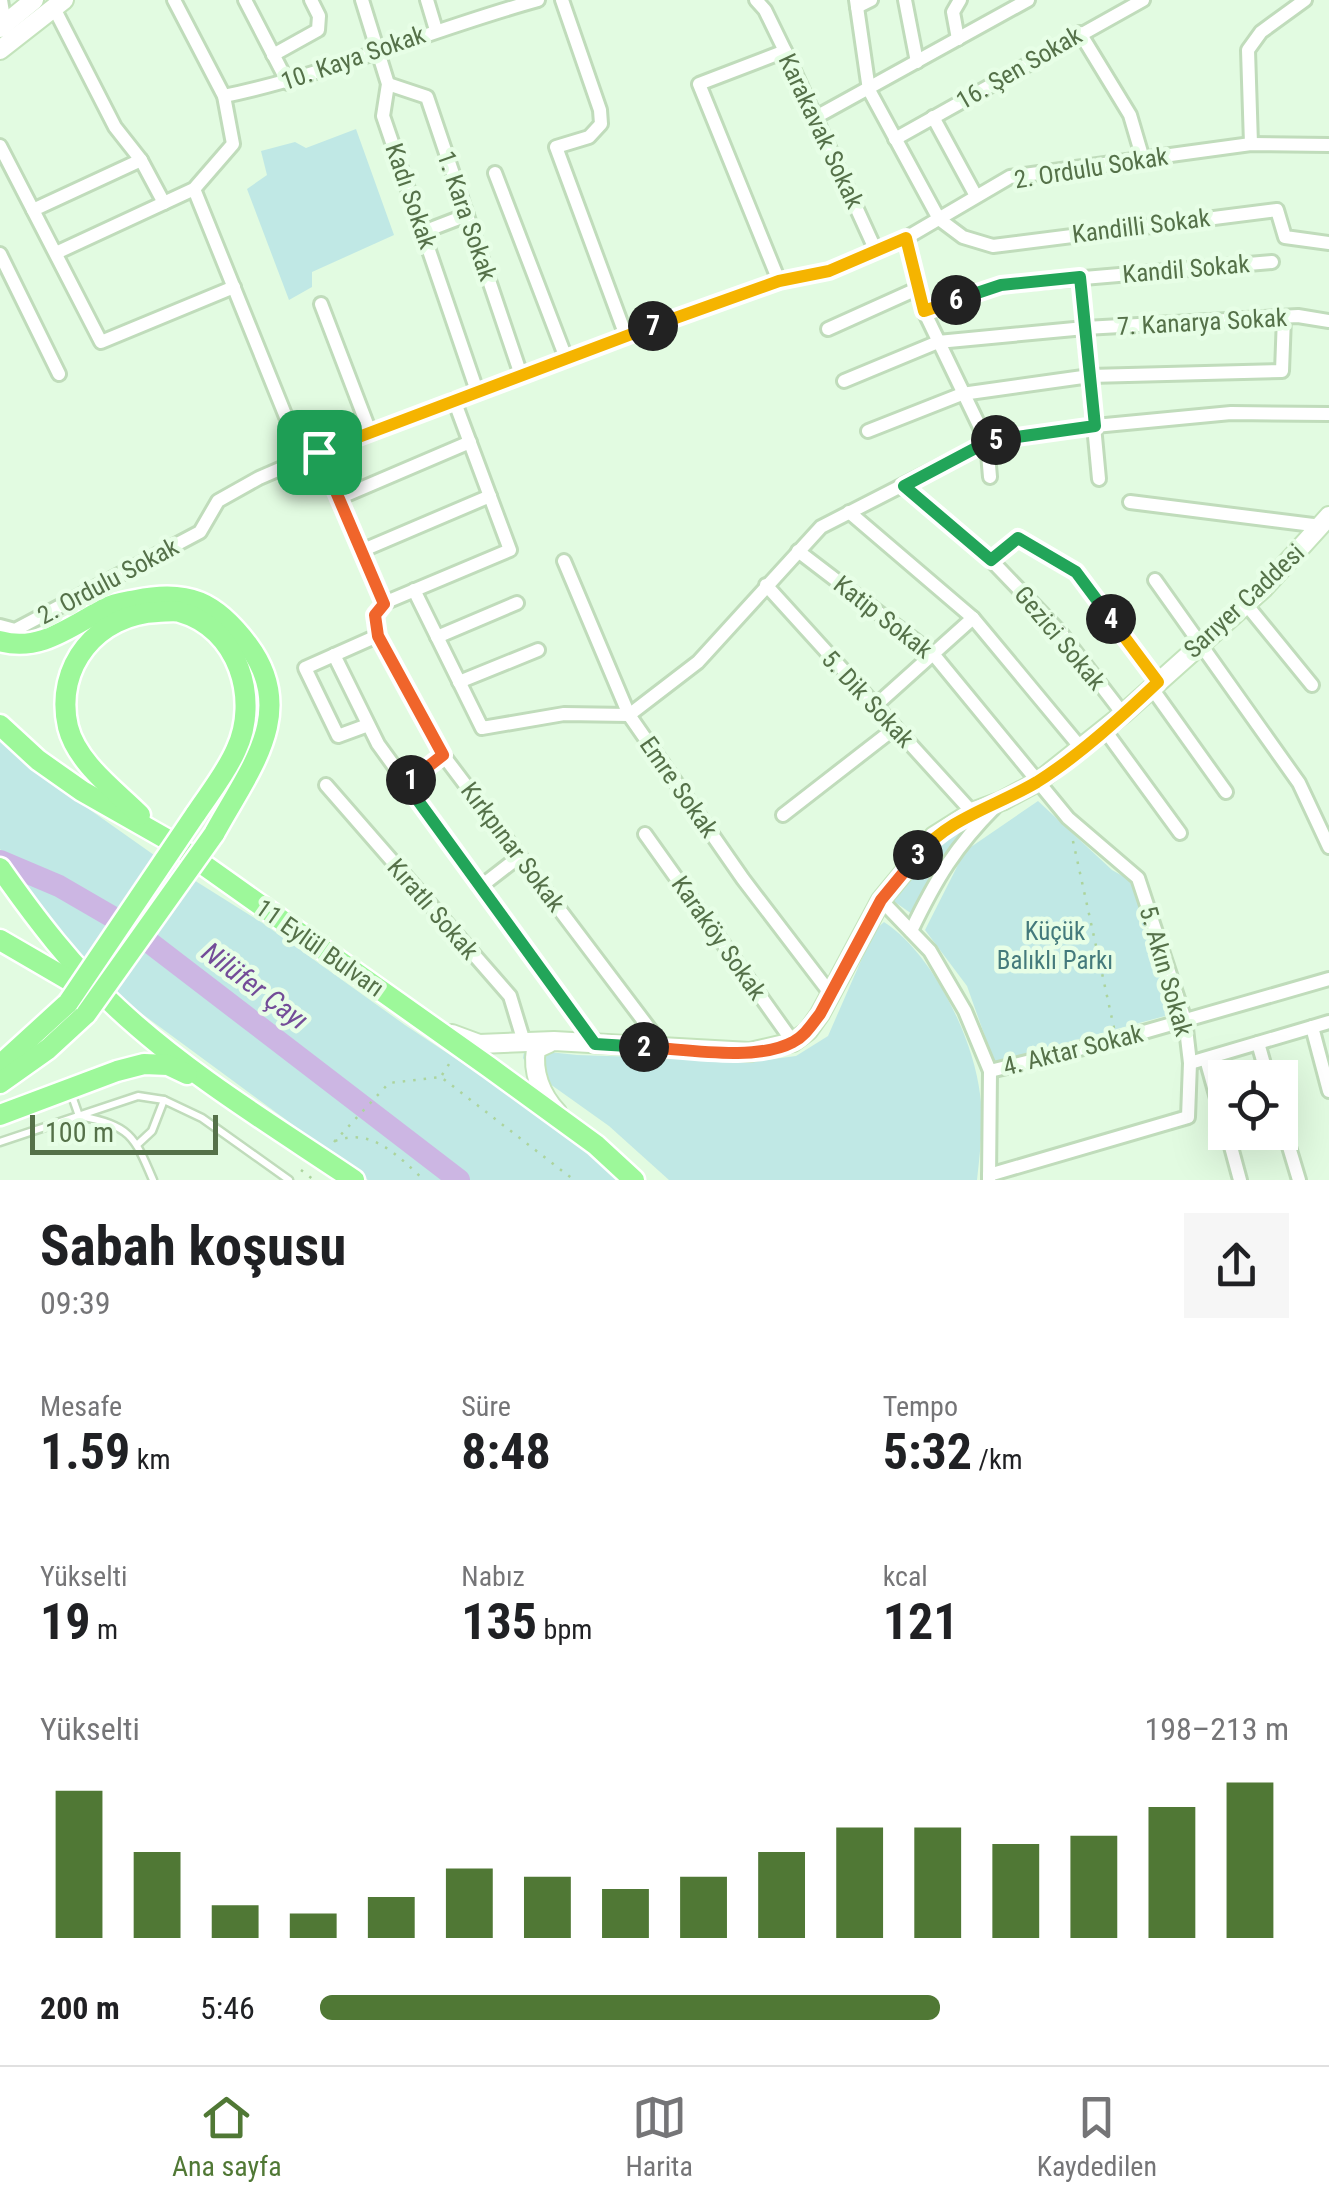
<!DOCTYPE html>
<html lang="tr">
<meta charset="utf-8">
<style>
:root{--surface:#fff;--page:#f6f6f6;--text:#202124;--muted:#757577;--line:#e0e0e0;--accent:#507835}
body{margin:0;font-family:"Roboto Condensed",sans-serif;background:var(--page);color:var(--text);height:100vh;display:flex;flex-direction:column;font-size:38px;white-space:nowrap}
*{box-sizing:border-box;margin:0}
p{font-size:32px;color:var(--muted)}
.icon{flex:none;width:55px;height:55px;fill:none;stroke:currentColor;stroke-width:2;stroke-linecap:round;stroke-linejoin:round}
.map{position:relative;height:1180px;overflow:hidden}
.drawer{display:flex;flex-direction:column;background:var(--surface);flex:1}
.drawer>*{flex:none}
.tools{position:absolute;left:1208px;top:1060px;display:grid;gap:20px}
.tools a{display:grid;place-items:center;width:90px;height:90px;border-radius:0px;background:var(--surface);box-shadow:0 10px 40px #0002;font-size:50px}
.scale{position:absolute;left:30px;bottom:25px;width:188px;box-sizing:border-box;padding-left:10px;border:5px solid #557149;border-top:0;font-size:28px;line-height:35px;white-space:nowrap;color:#557149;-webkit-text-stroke:8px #e7fee6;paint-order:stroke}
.pin{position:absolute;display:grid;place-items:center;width:85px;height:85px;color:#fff;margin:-42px;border-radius:20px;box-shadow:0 5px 15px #0006}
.km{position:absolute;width:50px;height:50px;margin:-25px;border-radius:50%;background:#222;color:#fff;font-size:28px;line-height:50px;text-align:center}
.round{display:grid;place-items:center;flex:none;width:105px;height:105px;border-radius:0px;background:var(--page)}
.headline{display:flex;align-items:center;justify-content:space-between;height:170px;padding:0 40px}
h1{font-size:55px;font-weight:700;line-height:75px}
.metrics{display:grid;grid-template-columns:repeat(3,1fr);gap:15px;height:170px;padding:10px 40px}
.metrics div{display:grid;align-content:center}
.metrics b{font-size:50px;font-weight:700}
.metrics small{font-size:28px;font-weight:400}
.metrics p{font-size:28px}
.chart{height:280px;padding:20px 40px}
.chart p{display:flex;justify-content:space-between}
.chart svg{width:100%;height:180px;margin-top:10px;stroke:var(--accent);stroke-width:6}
ul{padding:0 40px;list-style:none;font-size:32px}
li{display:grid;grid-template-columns:160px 120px 1fr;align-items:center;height:75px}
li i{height:25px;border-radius:12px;background:var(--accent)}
.tab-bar{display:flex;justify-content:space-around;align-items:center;height:140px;border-top:2px solid var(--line);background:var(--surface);font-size:28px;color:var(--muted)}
.tab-bar a{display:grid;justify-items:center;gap:5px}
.tab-bar .selected{color:var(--accent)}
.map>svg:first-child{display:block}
.green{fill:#c0e8e5}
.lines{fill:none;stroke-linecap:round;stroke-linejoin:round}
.river{stroke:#ccb6e3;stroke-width:22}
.lane-casing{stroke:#c0dcbb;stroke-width:11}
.street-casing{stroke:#c0dcbb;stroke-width:18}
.secondary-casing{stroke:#c3e3bb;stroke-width:22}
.primary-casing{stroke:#fff;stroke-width:25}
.path{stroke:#acd49d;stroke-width:2.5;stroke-dasharray:2.5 8;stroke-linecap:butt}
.lane{stroke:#fff;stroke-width:6}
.street{stroke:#fff;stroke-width:12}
.secondary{stroke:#fff;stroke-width:18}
.primary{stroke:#9df89a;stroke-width:20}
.primary-bridge-casing{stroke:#fff;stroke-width:25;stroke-linecap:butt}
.primary-bridge{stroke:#9df89a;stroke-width:20}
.split-1-casing{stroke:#fff;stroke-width:20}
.split-2-casing{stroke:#fff;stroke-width:20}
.split-3-casing{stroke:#fff;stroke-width:20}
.split-4-casing{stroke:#fff;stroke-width:20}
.split-5-casing{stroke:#fff;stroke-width:20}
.split-6-casing{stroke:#fff;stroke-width:20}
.split-7-casing{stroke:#fff;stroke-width:20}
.split-8-casing{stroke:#fff;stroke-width:20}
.split-1{stroke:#f0652b;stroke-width:12}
.split-2{stroke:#22a559;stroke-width:12}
.split-3{stroke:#f0652b;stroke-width:12}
.split-4{stroke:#f5b400;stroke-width:12}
.split-5{stroke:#22a559;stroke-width:12}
.split-6{stroke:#22a559;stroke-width:12}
.split-7{stroke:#f5b400;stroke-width:12}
.split-8{stroke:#f5b400;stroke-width:12}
.labels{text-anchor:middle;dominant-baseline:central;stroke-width:9;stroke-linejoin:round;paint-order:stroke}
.street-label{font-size:25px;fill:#557149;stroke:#e7fee6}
.park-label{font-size:25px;fill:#447a7c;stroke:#e7fee6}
.water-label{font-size:28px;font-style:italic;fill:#734c98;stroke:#e7fee6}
</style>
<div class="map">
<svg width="1329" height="1180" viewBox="0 0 1329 1180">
<rect width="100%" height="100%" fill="#e2fbe1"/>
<!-- green -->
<g class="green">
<polygon points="356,129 394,235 312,272 312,287 289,300 247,189 267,175 261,151 295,142 306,148"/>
<polygon points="0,739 52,783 154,855 264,924 405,1025 584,1144 622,1180 368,1180 130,1005 65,939 0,849"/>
<polygon points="1038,801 1112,870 1135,883 1180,1012 994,1062 967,986 925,930 965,851"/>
<polygon points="967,822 971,824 938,865 912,914 892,900 933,850"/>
<path d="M884 922C933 954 973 1037 980 1094 984 1122 980 1152 977 1180H669L609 1126 529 1069 523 1058 524 1052 530 1050 577 1055 759 1061 796 1056 828 1036 874 931Z"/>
</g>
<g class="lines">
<!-- river -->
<polyline class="river" points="0,861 59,886 128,926 459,1180"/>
<!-- lane casing -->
<g class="lane-casing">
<g id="lane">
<polyline points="71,1093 79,1116"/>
<path d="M80 1116C130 1126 134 1135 153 1180"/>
<polyline points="0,1142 138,1096 164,1100 202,1118 289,1180"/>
<polyline points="138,1144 152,1131 164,1100"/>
</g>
</g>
<!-- street casing -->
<g class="street-casing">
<g id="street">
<polyline points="1,0 5,25"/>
<polyline points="245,0 288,83"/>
<polyline points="362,0 388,84 383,116 477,391"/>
<polyline points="427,0 436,30"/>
<polyline points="562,0 600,110 601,124 589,137 556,147 626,336"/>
<polyline points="756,0 765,10 785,51 876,251"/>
<polyline points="856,0 869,90 939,219 963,237 993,246 1277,210 1285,237 1329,243"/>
<polyline points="905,0 917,62"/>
<polyline points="857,7 871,0"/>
<polyline points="54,8 115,127 141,160 164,203"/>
<polyline points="1080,33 1130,115 1143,159"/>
<polyline points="958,39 953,12 960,0"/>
<polyline points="273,55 318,30 319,16 311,0"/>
<polyline points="388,84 427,97 521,375"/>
<path d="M224 96C331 74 432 29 538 0"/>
<polyline points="816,117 1028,0"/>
<polyline points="933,117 976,196"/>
<polyline points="895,139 1143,0"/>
<polyline points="1251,144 1248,50 1261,32 1305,0"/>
<polyline points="0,146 101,342 234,287"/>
<polyline points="495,173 566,358"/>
<polyline points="194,189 303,459"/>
<polyline points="33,210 141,160"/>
<polyline points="423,232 467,215"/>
<polyline points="906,238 924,311 987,442 990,477"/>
<polyline points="56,253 194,189 233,144 224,96 174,0"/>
<polyline points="0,254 59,374"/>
<polyline points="1080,277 1099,479"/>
<polyline points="779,281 699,84 785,51"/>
<polyline points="321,304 370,432"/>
<polyline points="924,311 1001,285 1272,262"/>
<polyline points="828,329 919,288"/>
<polyline points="844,381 938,342 1085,328 1298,316 1329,321"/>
<polyline points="868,431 962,394 1090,376 1282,371 1284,317"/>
<polyline points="319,452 384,603 375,615 377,636 443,755 664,1048"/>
<polyline points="904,486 991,560 1060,632 1123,714"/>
<polyline points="339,498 470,442"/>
<polyline points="1130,502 1321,526"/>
<polyline points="849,512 973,618 1081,748"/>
<polyline points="361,551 490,496"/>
<polyline points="798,551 934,655 1068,818 1138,878 1185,1020 1190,1063 1188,1117 989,1175"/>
<polyline points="991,560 1018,538 1076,573 1158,682"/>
<polyline points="564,561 629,715 743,879 830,993"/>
<polyline points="1155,580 1299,783 1329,847"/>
<polyline points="766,585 972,812"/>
<polyline points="414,590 482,728 564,714 629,715 698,662 821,527 987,442 1095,426 1231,413 1329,414"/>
<polyline points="384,603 510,550 454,400"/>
<polyline points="1245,603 1312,685"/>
<polyline points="0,626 15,630 200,532 218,501 259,478 319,452 626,336 779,281 829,271 906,238 1010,177 1251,144 1329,145"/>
<polyline points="437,637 517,603"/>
<polyline points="334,655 378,744 595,1044"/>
<polyline points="459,682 538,650"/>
<polyline points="1151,687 1226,792"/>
<polyline points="875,706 973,618"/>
<polyline points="368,725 338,736 305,668 377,636"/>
<polyline points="1104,729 1180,833"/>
<polyline points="406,784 443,755"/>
<polyline points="326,785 510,996 524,1042"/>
<polyline points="783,815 895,728"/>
<polyline points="645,834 793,1042"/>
<polyline points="480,887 520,856"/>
<polyline points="881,900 930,951 965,1011 990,1071 989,1180"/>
<path d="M911 931C936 879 955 847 996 806"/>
<polyline points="1312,1027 1329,1091"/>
<polyline points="1258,1043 1268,1078"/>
<polyline points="1206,1059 1225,1127"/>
<polyline points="1190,1063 1329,1022"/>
<polyline points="990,1071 1116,1040 1329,979"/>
<polyline points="1280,1117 1299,1180"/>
<polyline points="1227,1132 1240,1180"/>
</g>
</g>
<!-- secondary casing -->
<g class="secondary-casing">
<g id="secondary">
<polyline points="0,28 34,0"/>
<polyline points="0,50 64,0"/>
<polyline points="452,1034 479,1044 554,1041 750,1052 793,1042 808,1031 820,1014 881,900 934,836 972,812 1002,801 1039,781 1123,714 1264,588 1329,516"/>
<path d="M549 1043 536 1049C532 1072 541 1095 557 1112"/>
</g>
</g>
<!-- primary casing -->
<g class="primary-casing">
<g id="primary">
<path d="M0 641C40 653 72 625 106 608 115 603 126 602 136 600 188 589 216 602 248 645 299 713 248 771 214 834"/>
<polyline points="0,725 38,760 82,791 170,841 489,1067 596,1145 634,1180"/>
<path d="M140 815C115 790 77 763 68 727 54 666 98 614 158 612 164 612 174 610 180 612 238 628 260 699 236 750 226 773 209 794 195 815"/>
<path d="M0 868C35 918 73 968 118 1009 189 1075 274 1126 354 1180"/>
<polyline points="0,940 93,994"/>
<polyline points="0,1065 68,1003"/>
<polyline points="0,1083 48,1049 86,1014"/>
<polyline points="0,1115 117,1071 144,1064 168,1065 187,1074"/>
</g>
</g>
<!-- path -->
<g class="path">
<polyline points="1073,841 1114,1028"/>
<polyline points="442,1075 451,1061"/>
<path d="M335 1141C372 1127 398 1156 424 1180"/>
<polyline points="334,1142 389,1083 441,1077 574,1180"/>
<polyline points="301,1170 314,1180"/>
</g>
<!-- lane -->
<use href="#lane" class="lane"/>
<!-- street -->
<use href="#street" class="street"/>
<!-- secondary -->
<use href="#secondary" class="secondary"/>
<!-- primary -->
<use href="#primary" class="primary"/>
<!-- primary-bridge casing -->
<g class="primary-bridge-casing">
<g id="primary-bridge">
<polyline points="68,1003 195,815"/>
<polyline points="86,1014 214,834"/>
</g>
</g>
<!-- primary-bridge -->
<use href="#primary-bridge" class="primary-bridge"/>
</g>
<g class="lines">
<!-- split-1 casing -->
<g class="split-1-casing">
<polyline id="split-1" points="319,452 384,604 375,615 378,636 443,755 411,780"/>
</g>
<!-- split-2 casing -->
<g class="split-2-casing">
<polyline id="split-2" points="411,780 406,784 595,1044 644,1047"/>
</g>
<!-- split-3 casing -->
<g class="split-3-casing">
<path id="split-3" d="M644 1047C685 1049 756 1062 793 1042 805 1036 812 1024 820 1014L881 900 918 855"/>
</g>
<!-- split-4 casing -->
<g class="split-4-casing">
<path id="split-4" d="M918 855C950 817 995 807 1037 782 1080 755 1121 717 1158 682L1111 619"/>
</g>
<!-- split-5 casing -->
<g class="split-5-casing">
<polyline id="split-5" points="996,440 987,442 904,486 991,560 1018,538 1076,572 1111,619"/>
</g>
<!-- split-6 casing -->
<g class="split-6-casing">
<polyline id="split-6" points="956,300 1001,285 1080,277 1095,426 996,440"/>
</g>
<!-- split-7 casing -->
<g class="split-7-casing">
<polyline id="split-7" points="653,326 779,281 829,271 906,238 924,311 956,300"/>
</g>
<!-- split-8 casing -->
<g class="split-8-casing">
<polyline id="split-8" points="319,452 653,326"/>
</g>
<!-- split-1 -->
<use href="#split-1" class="split-1"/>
<!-- split-2 -->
<use href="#split-2" class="split-2"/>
<!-- split-3 -->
<use href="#split-3" class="split-3"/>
<!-- split-4 -->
<use href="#split-4" class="split-4"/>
<!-- split-5 -->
<use href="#split-5" class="split-5"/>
<!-- split-6 -->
<use href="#split-6" class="split-6"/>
<!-- split-7 -->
<use href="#split-7" class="split-7"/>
<!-- split-8 -->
<use href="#split-8" class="split-8"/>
</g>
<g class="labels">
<!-- street labels -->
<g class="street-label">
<text transform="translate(353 58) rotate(-19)">10. Kaya Sokak</text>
<text transform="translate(1019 68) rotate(-30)">16. Şen Sokak</text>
<text transform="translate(821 131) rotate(65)">Karakavak Sokak</text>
<text transform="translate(1091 168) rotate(-9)">2. Ordulu Sokak</text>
<text transform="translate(411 196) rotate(71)">Kadı Sokak</text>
<text transform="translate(467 216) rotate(71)">1. Kara Sokak</text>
<text transform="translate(1141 226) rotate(-7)">Kandilli Sokak</text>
<text transform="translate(1186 269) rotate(-5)">Kandil Sokak</text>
<text transform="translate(1202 322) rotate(-3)">7. Kanarya Sokak</text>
<text transform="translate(108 581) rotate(-28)">2. Ordulu Sokak</text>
<text transform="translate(1244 601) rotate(-43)">Sarıyer Caddesi</text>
<text transform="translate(883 617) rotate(38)">Katip Sokak</text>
<text transform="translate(1060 638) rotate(50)">Gezici Sokak</text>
<text transform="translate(868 699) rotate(47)">5. Dik Sokak</text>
<text transform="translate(679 787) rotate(55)">Emre Sokak</text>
<text transform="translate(513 847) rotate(53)">Kırkpınar Sokak</text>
<text transform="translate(433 909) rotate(49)">Kıratlı Sokak</text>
<text transform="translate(719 938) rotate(55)">Karaköy Sokak</text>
<text transform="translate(320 948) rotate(35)">11 Eylül Bulvarı</text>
<text transform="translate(1166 971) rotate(74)">5. Akın Sokak</text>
<text transform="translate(1073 1050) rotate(-14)">4. Aktar Sokak</text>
</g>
<!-- park labels -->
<g class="park-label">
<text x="1055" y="931">Küçük<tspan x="1055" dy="29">Balıklı Parkı</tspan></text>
</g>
<!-- water labels -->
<g class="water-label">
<text transform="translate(255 986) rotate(37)">Nilüfer Çayı</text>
</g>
</g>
</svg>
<div class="tools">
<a><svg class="icon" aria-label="locate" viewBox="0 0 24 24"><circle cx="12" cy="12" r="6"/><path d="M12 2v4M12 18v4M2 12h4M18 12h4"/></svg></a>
</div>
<div class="scale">100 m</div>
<div class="pin" style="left:319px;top:452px;background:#1e9e55"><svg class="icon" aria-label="arrive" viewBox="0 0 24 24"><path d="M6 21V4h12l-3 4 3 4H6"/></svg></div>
<b class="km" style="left:411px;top:780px">1</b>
<b class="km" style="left:644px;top:1047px">2</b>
<b class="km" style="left:918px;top:855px">3</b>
<b class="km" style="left:1111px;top:619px">4</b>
<b class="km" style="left:996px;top:440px">5</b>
<b class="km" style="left:956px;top:300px">6</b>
<b class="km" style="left:653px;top:326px">7</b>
</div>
<section class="drawer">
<div class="headline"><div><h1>Sabah koşusu</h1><p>09:39</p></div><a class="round"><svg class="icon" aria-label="share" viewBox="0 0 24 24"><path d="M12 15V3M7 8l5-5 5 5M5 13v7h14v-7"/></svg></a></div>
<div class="metrics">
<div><p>Mesafe</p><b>1.59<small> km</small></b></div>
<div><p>Süre</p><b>8:48</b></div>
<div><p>Tempo</p><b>5:32<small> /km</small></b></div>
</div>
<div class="metrics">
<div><p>Yükselti</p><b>19<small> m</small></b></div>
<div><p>Nabız</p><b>135<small> bpm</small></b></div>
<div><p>kcal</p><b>121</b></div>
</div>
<div class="chart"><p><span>Yükselti</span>198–213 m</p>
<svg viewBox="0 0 160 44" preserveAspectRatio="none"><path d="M5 44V8M15 44V23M25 44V36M35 44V38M45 44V34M55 44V27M65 44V29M75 44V32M85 44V29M95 44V23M105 44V17M115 44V17M125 44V21M135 44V19M145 44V12M155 44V6"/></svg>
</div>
<ul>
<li><b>200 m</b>5:46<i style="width:64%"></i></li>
</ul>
</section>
<nav class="tab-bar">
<a class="selected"><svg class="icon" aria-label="home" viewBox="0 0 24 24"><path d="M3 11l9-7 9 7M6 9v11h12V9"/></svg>Ana sayfa</a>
<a><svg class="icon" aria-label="map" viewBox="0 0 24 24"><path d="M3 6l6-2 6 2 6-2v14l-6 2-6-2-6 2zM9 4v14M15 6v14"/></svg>Harita</a>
<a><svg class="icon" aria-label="saved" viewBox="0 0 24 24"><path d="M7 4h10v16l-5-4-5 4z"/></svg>Kaydedilen</a>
</nav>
